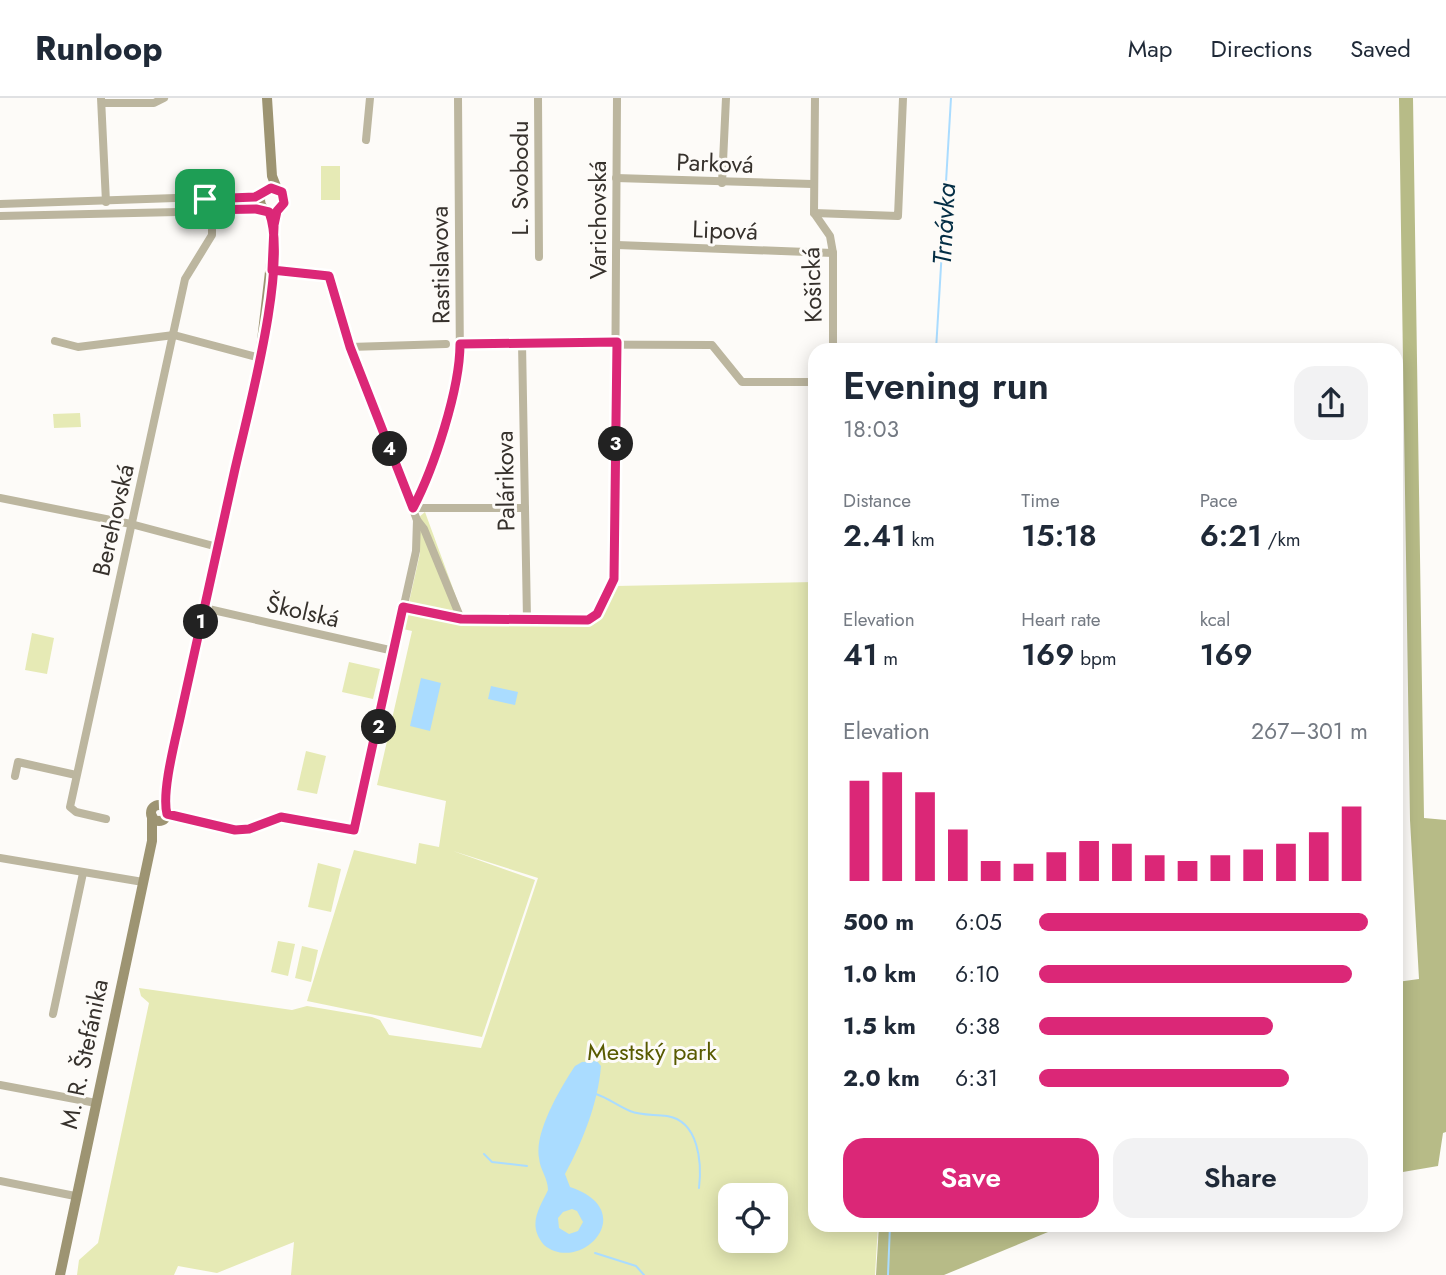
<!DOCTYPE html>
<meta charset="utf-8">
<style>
:root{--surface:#fff;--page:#f2f2f3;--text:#1f2937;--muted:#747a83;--line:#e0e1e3;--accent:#db2777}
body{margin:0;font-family:Jost,sans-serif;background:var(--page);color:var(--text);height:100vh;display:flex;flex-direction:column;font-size:26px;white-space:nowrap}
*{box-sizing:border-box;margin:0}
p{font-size:23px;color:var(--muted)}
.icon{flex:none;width:38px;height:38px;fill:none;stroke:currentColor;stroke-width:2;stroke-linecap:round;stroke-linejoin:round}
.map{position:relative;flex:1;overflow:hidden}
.side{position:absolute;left:808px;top:245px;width:595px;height:889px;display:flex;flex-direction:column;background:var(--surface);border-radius:21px;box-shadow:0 4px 18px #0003}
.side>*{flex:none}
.controls{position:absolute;left:718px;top:1085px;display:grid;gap:14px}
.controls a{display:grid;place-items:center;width:70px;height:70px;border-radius:14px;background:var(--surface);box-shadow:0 4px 18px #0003;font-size:35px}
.pin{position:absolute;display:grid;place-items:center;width:60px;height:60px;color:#fff;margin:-30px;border-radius:14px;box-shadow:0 4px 10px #0006}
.km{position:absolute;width:35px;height:35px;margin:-18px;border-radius:50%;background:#222;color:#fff;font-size:19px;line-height:35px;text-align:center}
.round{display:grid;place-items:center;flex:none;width:74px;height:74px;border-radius:21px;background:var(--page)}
.overview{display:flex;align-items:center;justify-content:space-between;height:119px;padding:0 35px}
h1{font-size:38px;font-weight:600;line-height:52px}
.stats{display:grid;grid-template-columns:repeat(3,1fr);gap:10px;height:119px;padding:7px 35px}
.stats div{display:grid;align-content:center}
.stats b{font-size:30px;font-weight:600}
.stats small{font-size:19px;font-weight:400}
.stats p{font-size:19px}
.chart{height:196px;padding:14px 35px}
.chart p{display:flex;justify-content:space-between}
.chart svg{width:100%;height:126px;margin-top:7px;stroke:var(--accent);stroke-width:6}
.button{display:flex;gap:14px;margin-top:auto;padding:14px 35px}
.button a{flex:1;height:80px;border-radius:21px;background:var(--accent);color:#fff;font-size:28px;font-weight:600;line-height:80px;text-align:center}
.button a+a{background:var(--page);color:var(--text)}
ul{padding:0 35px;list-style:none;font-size:23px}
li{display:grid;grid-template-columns:112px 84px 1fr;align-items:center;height:52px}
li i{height:18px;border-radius:9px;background:var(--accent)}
header{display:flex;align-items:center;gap:42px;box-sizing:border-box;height:98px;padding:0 35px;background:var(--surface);border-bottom:2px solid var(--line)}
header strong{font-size:33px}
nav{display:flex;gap:38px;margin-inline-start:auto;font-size:24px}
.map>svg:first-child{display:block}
.green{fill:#e6eab5;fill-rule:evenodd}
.forest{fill:#b7bb87}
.water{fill:#aadcff;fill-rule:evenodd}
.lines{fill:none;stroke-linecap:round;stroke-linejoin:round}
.stream{stroke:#aadcff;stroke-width:2}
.street{stroke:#bcb69f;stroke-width:8}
.secondary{stroke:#9d9472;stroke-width:10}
.route-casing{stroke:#fff;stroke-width:14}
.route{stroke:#db2777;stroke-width:9}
.labels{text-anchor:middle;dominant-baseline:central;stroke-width:6;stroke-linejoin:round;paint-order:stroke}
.street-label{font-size:24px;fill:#36312c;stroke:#fdfbf8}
.park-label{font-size:24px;fill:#585a00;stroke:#fdfbf8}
.water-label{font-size:26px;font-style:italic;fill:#032d44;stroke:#fdfbf8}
</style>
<header>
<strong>Runloop</strong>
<nav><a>Map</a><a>Directions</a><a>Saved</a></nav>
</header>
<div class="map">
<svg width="1446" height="1177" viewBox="0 0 1446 1177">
<rect width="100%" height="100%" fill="#fdfbf8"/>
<!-- green -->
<g class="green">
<rect x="321" y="68" width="19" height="34"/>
<polygon points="80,315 81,329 54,330 53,316"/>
<path d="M425 414 466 526 589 525 598 521 616 488 815 484 816 1127H878L875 1177H291L294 1144 217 1175 178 1168 174 1177H77L79 1162 98 1145 149 905 141 898 139 890 292 912 307 908 372 919 380 922 389 937 481 950 538 780 453 753 535 782 482 939 307 903 354 752 416 766 419 745 439 749 446 703 377 687 412 533 403 531 420 455 419 419ZM730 1097H775V1143H730Z"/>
<polygon points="32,535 54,540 47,576 25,572"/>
<polygon points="349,564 380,571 373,601 342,594"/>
<polygon points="306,653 326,658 317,696 297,692"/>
<polygon points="318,765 341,771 331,814 308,809"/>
<polygon points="278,843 295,846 288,878 271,874"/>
<polygon points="302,848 318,852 311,884 295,880"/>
</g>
<!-- forest -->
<g class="forest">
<polygon points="1399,0 1413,0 1424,720 1446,722 1446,1034 1443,1035 1438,1068 1397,1075 1397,884 1419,881 1410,722"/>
<polygon points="879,1127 1065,1127 944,1177 876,1177"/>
</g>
<!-- water -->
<g class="water">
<polygon points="421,580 441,585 430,633 410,628"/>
<polygon points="491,588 518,594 515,607 488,601"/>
<path d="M597 963 601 968C598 1005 583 1043 565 1076L570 1089C642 1113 580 1177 544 1147 527 1127 539 1111 548 1092 548 1080 540 1072 539 1060 534 1034 561 989 575 968L582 964ZM572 1111 577 1113 583 1124 578 1133 569 1136 559 1130 558 1120 563 1114Z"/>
</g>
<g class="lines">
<!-- stream -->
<g class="stream">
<polyline points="936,252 951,0"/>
<path d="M596 996C608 1000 618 1008 630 1013 642 1018 654 1016 667 1018 699 1023 702 1065 699 1090"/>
<polyline points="484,1056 492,1064 527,1068"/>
<polyline points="595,1155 636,1168 644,1177"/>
<polyline points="888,1177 890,1127"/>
</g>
<!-- street -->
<g class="street">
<polyline points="101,0 106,104"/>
<polyline points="538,0 539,159"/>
<polyline points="815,0 814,115 830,138 833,155 833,252"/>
<polyline points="102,5 154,5 164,0"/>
<polyline points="366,42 370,0"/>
<polyline points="616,80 812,86"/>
<polyline points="722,85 726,0"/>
<polyline points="0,106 261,97"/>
<polyline points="814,115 898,118 903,0"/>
<polyline points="0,118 265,112"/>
<polyline points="617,147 833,155"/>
<polyline points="55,243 78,249 174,237 260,260"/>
<polyline points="522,245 527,521"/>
<polyline points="460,246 712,247 742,284 816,284"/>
<polyline points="350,249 446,246"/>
<polyline points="0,400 131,426 210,447"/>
<polyline points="413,410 425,387 460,268 458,0"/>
<polyline points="413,410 525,410"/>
<polyline points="417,422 424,431 461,521"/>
<polyline points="403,509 461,521 588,521 597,516 614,481 617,0"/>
<polyline points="204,510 394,553"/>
<polyline points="15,678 18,664 76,677"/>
<polyline points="168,716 235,732 249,731 281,719 354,732 416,453 417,422 350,249 329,178 272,172"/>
<polyline points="106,721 76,714 70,709 185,181 212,137 212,112"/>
<polyline points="0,760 143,784"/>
<polyline points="53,916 83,775"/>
<polyline points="0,987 96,1005"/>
<polyline points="0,1083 75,1098"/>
</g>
<!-- secondary -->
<g class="secondary">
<polyline points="267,0 272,78 277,91"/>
<circle cx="272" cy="102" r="12"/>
<circle cx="159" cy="715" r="8"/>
<polyline points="166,710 168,679 188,584 260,260 277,113"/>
<polyline points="60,1177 152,743 152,718"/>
</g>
</g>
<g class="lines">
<!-- route casing -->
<g class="route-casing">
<path id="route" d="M205 101V112L256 111 269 114C289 165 248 313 235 371 217 451 199 531 182 611 177 636 161 693 167 716L235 732 249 731 281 719 354 732 403 509 461 521 588 522 597 516 614 481 617 244 460 246C460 291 434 370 413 410L350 249 329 178 272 172 274 129V127L277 113 284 105 282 94 271 90 255 99 205 101"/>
</g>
<!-- route -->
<use href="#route" class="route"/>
</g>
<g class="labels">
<!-- street labels -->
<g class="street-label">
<text transform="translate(715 65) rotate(2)">Parková</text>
<text transform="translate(519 80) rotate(-90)">L. Svobodu</text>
<text transform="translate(597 122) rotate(-90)">Varichovská</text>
<text transform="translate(725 132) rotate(2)">Lipová</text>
<text transform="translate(440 167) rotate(-91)">Rastislavova</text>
<text transform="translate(812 187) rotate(-92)">Košická</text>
<text transform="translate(505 383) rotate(-91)">Palárikova</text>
<text transform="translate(113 422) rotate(-77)">Berehovská</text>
<text transform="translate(303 513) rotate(13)">Školská</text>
<text transform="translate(84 956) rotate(-78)">M. R. Štefánika</text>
</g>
<!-- park labels -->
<g class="park-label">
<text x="652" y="953">Mestský park</text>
</g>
<!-- water labels -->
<g class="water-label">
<text transform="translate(944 126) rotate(-87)">Trnávka</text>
</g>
</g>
</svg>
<div class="controls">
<a><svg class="icon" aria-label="locate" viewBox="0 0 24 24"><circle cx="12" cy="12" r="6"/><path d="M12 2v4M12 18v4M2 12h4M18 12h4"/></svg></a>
</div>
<div class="pin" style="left:205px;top:101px;background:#1e9e55"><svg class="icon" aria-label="arrive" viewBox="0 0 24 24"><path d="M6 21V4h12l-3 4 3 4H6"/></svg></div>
<b class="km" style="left:201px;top:524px">1</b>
<b class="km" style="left:379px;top:629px">2</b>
<b class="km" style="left:616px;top:346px">3</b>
<b class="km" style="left:390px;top:351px">4</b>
<section class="side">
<div class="overview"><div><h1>Evening run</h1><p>18:03</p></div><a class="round"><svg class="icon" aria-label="share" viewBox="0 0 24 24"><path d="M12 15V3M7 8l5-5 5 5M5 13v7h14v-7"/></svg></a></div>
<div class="stats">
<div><p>Distance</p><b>2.41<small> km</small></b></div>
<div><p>Time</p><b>15:18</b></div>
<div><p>Pace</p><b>6:21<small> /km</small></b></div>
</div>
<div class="stats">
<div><p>Elevation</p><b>41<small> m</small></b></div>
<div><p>Heart rate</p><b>169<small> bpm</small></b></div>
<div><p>kcal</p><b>169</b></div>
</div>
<div class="chart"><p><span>Elevation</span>267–301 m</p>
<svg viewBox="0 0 160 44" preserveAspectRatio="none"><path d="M5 44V9M15 44V6M25 44V13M35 44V26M45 44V37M55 44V38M65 44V34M75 44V30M85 44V31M95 44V35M105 44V37M115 44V35M125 44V33M135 44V31M145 44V27M155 44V18"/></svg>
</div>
<ul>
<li><b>500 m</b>6:05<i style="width:100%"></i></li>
<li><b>1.0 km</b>6:10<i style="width:95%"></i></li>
<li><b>1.5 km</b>6:38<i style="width:71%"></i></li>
<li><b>2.0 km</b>6:31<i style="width:76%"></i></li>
</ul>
<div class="button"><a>Save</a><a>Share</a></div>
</section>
</div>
